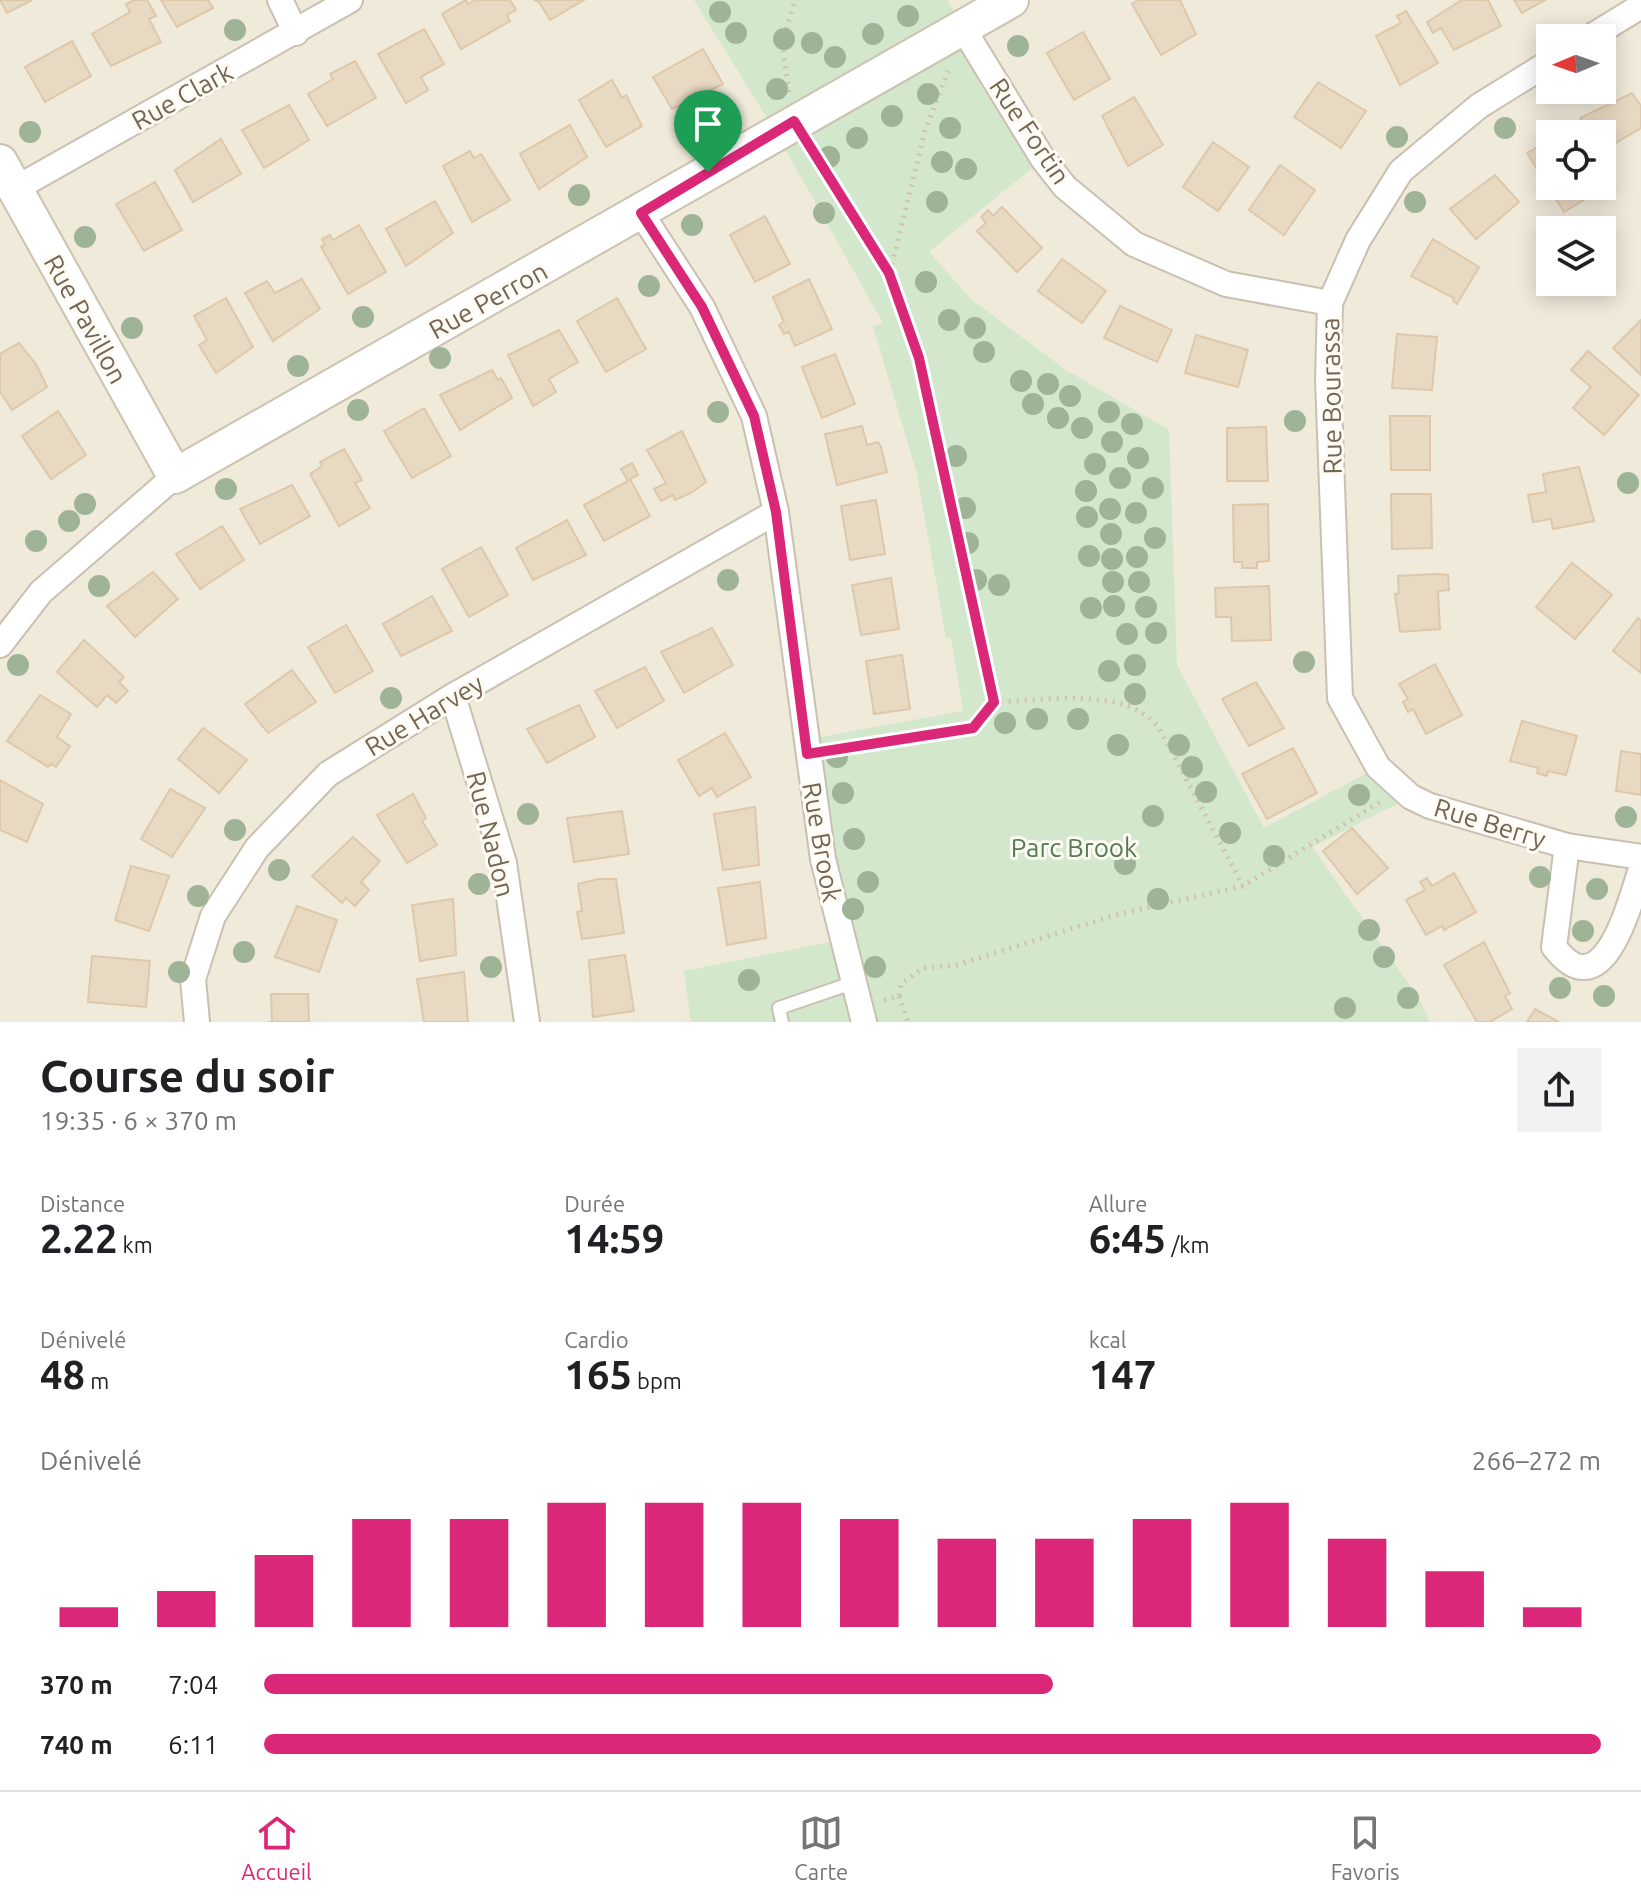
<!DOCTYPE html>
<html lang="fr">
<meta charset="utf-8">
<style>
:root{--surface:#fff;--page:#f2f2f2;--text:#202124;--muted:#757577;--line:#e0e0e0;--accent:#db2777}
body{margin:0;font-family:Ubuntu,sans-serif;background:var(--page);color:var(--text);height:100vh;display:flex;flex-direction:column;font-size:30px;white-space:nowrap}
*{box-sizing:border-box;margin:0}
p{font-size:26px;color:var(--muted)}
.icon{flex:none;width:44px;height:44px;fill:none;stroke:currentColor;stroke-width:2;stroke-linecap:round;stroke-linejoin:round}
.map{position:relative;height:1022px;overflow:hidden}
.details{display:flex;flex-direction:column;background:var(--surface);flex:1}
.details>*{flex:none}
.needle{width:52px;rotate:268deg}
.controls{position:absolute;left:1536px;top:24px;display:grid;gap:16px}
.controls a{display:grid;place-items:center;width:80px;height:80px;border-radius:0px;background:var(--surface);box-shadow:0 4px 20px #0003;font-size:40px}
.pin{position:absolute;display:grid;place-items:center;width:68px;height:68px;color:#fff;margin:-82px -34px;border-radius:50% 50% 50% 0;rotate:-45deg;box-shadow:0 0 8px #0007}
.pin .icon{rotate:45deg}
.round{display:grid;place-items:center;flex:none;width:84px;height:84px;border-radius:0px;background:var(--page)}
.overview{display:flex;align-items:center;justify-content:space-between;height:136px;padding:0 40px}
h1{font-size:44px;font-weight:700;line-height:60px}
.figures{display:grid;grid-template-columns:repeat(3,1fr);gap:12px;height:136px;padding:8px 40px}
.figures div{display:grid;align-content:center}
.figures b{font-size:40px;font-weight:700}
.figures small{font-size:22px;font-weight:400}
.figures p{font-size:22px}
.chart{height:224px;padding:16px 40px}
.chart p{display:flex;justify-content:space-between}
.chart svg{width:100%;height:144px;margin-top:8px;stroke:var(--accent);stroke-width:6}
ul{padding:0 40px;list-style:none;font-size:26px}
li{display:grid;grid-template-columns:128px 96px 1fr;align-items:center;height:60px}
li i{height:20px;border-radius:10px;background:var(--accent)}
.dock{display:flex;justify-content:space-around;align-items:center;height:112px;border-top:2px solid var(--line);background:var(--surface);font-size:22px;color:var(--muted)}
.dock a{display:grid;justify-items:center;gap:4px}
.dock .selected{color:var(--accent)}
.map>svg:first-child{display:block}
.residential{fill:#efead9;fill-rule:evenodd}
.green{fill:#d3e7cd}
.building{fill:#e8d9c3;stroke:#dec8ab;stroke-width:2}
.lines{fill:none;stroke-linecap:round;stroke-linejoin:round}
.lane-casing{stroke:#cac0b1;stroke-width:16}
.street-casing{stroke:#cac0b1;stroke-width:28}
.secondary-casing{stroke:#ccc2b0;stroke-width:38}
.path{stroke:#d2c2ab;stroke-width:5;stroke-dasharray:2 6;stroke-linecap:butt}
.lane{stroke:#fff;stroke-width:12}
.street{stroke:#fff;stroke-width:24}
.secondary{stroke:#fff;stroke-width:34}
.tree{fill:#9fb496}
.route-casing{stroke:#fff;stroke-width:16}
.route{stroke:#db2777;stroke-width:10}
.labels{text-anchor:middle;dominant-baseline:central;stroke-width:6;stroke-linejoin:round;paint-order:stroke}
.street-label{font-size:26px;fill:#746552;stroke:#fdfbf4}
.park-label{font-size:26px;fill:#547d4f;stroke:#fdfbf4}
</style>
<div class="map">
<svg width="1641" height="1022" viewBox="0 0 1641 1022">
<rect width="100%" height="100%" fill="#fbf8ed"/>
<!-- residential -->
<path class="residential" d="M0 0H1641V1022H0ZM1550 38H1602V90H1550ZM1550 134H1602V186H1550ZM1550 230H1602V282H1550Z"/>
<!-- green -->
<polygon class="green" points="694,0 947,0 1043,159 929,252 971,299 1066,370 1169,430 1177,665 1264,828 1378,767 1411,797 1312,847 1418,997 1430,1022 691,1022 684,971 840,940 804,740 963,711 951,638 946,638 917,474 873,326 883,323 775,131"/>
<!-- building -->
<g class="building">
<polygon points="0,0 32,0 7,13"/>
<polygon points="134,0 147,0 156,16 149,19 161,42 111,66 92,34 130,12 126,4"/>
<polygon points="161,0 208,0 213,8 177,27"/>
<polygon points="466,0 468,4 475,0 510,0 516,10 507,15 510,21 461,49 442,14"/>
<polygon points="534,0 584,0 550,20 539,2"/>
<polygon points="1138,0 1180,0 1196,34 1161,55 1132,4"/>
<polygon points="1462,0 1488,0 1501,26 1454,50 1441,28 1433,33 1427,22"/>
<polygon points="1514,0 1545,0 1522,13"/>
<polygon points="1406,11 1438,63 1400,85 1376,36 1401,23 1397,16"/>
<polygon points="424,29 444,64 421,77 428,90 406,103 378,54"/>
<polygon points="1083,32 1110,79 1074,100 1047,53"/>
<polygon points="72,41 91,76 45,102 25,67"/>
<polygon points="703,49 723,84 672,109 653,77"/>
<polygon points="355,61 376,98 327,126 308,94 333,79 330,74"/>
<polygon points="612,80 622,98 626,95 642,126 606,147 579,100"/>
<polygon points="1318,82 1366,111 1341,148 1294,117"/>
<polygon points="1632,93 1641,106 1641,128 1602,151 1602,134 1589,134 1580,118"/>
<polygon points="1134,97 1163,145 1128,166 1102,116"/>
<polygon points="289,105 309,140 264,168 242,130"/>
<polygon points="570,125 587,157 539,189 520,154"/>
<polygon points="221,139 241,174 193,202 175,170"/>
<polygon points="1550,140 1550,186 1576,186 1584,200 1564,212 1527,153"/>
<polygon points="1213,142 1249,167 1218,211 1183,187"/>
<polygon points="470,151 474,158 481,154 510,200 472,222 443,166"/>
<polygon points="1280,165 1315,190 1284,235 1249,210"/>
<polygon points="1495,175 1519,202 1476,239 1450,209"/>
<polygon points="155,182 182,230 144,251 116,204"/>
<polygon points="435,201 453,233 406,266 386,229"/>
<polygon points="1002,207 1042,248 1017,272 977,231 986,223 981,217 988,210 993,216"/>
<polygon points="765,216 790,264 755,282 730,235"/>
<polygon points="359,225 386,272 348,294 321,247 325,245 322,239 330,235 333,240"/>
<polygon points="1433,239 1479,267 1457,304 1453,301 1454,298 1411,276"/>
<polygon points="1062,259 1106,291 1082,323 1038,291"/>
<polygon points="302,279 320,309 273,341 245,293 267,281 275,293"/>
<polygon points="809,279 832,329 795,346 789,332 784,334 779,325 784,322 773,297"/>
<polygon points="226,298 253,347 216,373 199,345 207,340 194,316"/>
<polygon points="617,298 646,349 606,372 577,321"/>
<polygon points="1120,306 1172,330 1157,362 1104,338"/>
<polygon points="1641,320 1641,375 1613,348"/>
<polygon points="559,330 578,362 549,379 556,392 533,406 508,355"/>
<polygon points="1397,334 1437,337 1432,390 1392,388"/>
<polygon points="1196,335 1248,350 1238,387 1185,373"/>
<polygon points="19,343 36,364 47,387 12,410 0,392 0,354"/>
<polygon points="1588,351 1639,395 1604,435 1573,408 1591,387 1571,370"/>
<polygon points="835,354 855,404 822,418 802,367"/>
<polygon points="492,370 498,380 501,378 512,398 460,430 440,395"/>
<polygon points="424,408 451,456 412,478 384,431"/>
<polygon points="58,411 86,455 51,479 22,436"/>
<polygon points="1390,416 1430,416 1430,470 1391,470"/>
<polygon points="862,426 867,445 878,442 881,447 887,472 837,485 825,434"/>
<polygon points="1266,427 1268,481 1227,481 1227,428"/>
<polygon points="682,431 706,482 691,493 675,500 673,495 661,501 654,489 666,483 647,450"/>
<polygon points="344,449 362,480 355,483 370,508 339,526 310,474 322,466 320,462"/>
<polygon points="632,463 638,475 630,479 650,516 604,541 584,505 628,481 621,469"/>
<polygon points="1579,467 1594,521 1553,529 1551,519 1533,522 1528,495 1546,492 1543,474"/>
<polygon points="292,485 310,516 260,544 240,509"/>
<polygon points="1391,494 1431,494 1432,548 1392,549"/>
<polygon points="876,500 885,554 850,560 841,506"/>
<polygon points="1268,504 1269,561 1257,562 1257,568 1242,568 1242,562 1234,562 1233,505"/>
<polygon points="567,520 586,555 533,580 516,548"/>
<polygon points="222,526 244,560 200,589 176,554"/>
<polygon points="481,547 508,595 469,617 442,569"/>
<polygon points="1572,563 1612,595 1575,639 1536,607"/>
<polygon points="153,572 178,599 135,637 107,606"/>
<polygon points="1436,574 1448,575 1449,590 1438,591 1440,629 1400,632 1395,594 1399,593 1398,576"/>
<polygon points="891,578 899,629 861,635 852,585"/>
<polygon points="1269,586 1271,640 1232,641 1231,617 1216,617 1215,588"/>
<polygon points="432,596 452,631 401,656 383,624"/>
<polygon points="1638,618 1641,621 1641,673 1613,651"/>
<polygon points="346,625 373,671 335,693 308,647"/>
<polygon points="712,628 733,665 684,693 661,652"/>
<polygon points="84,640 124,677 119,682 128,691 116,703 107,695 97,707 57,672"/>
<polygon points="902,655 910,709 874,714 866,661"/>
<polygon points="1435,664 1462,715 1426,734 1413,709 1408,712 1403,702 1408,699 1399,684"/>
<polygon points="645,667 664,701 617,728 595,691"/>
<polygon points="292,670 316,702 268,733 245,704"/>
<polygon points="1256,682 1284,728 1249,746 1222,699"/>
<polygon points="40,695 71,714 57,737 70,746 56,767 51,764 48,767 7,741"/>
<polygon points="579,705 595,737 547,763 527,729"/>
<polygon points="1522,721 1577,736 1566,775 1548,771 1547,776 1537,773 1538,768 1510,761"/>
<polygon points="203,728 247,760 219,793 178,759"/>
<polygon points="725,733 751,777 717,797 712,788 699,796 678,760"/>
<polygon points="1293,748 1317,793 1267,819 1242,774"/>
<polygon points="1621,751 1641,754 1641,795 1616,791"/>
<polygon points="0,780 43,804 27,842 0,830"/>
<polygon points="170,789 205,808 172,857 141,839"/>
<polygon points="413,794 426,818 422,821 437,845 407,863 377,815"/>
<polygon points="755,807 759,865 723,870 714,814"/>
<polygon points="622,811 629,854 574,862 567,818"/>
<polygon points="1352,828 1388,868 1357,894 1323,851"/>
<polygon points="353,837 380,861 361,882 369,890 355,906 346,898 342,903 312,876"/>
<polygon points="131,866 169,876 149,931 115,920"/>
<polygon points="1454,873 1476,912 1444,930 1442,926 1426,935 1406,900 1425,890 1420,882 1427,878 1432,886"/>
<polygon points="598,879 616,879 624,933 582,939 577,912 582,911 578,884"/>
<polygon points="760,882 766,938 727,945 718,888"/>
<polygon points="453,899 456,955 420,961 412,905"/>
<polygon points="297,906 337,920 319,972 275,957"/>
<polygon points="1484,942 1510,993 1505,996 1512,1009 1490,1022 1477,1022 1444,965"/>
<polygon points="625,955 634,1011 593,1017 589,960"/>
<polygon points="92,956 150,961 146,1007 88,1002"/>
<polygon points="464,972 468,1022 424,1022 417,979"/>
<polygon points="271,994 308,994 309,1022 268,1022 272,1022"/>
<polygon points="1535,1009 1559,1022 1527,1022"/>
</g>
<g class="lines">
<!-- lane casing -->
<g class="lane-casing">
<polyline id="lane" points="782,1022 779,1008 852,983"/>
</g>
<!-- street casing -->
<g class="street-casing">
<g id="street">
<polyline points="280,0 296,33"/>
<polyline points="964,30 1043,159 1065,187 1134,244 1226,284 1330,303"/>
<polyline points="1589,38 1641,6"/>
<polyline points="1550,62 1479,106 1401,171 1358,240 1330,303 1328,380 1340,698 1378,767 1411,797 1430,806 1567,846 1641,857"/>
<polyline points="13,190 350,0"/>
<polyline points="641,213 702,307 754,416 776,512 823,859 864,1022"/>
<polyline points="0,645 41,592 175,476"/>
<polyline points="453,696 504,863 527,1022"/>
<path d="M1567 846 1554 947C1603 1011 1629 905 1641 869"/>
<polyline points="197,1022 193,979 213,916 257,848 328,774 453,696 776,512"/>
</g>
</g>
<!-- secondary casing -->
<g class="secondary-casing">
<polyline id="secondary" points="0,162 175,476 1011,0"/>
</g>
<!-- path -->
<g class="path">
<polyline points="789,92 782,44 795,0"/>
<polyline points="811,149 889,273 919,358 994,702"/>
<polyline points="890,272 925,131 948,71"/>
<path d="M831 750 973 728 994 702C1044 701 1125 685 1159 728L1243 886"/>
<polyline points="899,996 908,1022"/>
<polyline points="884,1000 899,996 901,984 923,968 957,965 1115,915 1243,886 1380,802"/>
</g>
<!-- lane -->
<use href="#lane" class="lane"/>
<!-- street -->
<use href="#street" class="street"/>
<!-- secondary -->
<use href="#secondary" class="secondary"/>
</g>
<!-- trees -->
<g class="tree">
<circle cx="720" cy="12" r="11"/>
<circle cx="908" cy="16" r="11"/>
<circle cx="235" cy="30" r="11"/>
<circle cx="736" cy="33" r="11"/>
<circle cx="873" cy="34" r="11"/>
<circle cx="784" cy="39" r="11"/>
<circle cx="812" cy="43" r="11"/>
<circle cx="1018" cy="46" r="11"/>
<circle cx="835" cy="57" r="11"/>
<circle cx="777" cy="89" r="11"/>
<circle cx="928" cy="94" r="11"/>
<circle cx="892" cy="116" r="11"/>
<circle cx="950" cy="128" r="11"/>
<circle cx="1505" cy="128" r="11"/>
<circle cx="30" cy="132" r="11"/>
<circle cx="1397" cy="137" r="11"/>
<circle cx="857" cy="138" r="11"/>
<circle cx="829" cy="157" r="11"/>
<circle cx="942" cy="162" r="11"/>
<circle cx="966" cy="169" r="11"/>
<circle cx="579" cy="195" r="11"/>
<circle cx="937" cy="202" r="11"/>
<circle cx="1415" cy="202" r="11"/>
<circle cx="824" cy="213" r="11"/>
<circle cx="692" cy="225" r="11"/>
<circle cx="85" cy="237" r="11"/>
<circle cx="926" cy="282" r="11"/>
<circle cx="649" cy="286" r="11"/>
<circle cx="363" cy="317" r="11"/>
<circle cx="949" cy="320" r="11"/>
<circle cx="132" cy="328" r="11"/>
<circle cx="975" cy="328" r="11"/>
<circle cx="984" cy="352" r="11"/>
<circle cx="440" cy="358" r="11"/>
<circle cx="298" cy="366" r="11"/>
<circle cx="1021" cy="381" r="11"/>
<circle cx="1048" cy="384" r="11"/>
<circle cx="1070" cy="396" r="11"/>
<circle cx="1033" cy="404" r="11"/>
<circle cx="358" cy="410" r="11"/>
<circle cx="718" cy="412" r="11"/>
<circle cx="1109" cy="412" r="11"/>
<circle cx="1058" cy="418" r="11"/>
<circle cx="1295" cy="421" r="11"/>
<circle cx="1132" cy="424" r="11"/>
<circle cx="1082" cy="428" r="11"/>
<circle cx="1112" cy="442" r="11"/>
<circle cx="956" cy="456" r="11"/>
<circle cx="1138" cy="458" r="11"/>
<circle cx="1095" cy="464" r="11"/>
<circle cx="1120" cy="478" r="11"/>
<circle cx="1628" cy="483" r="11"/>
<circle cx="1153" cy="488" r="11"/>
<circle cx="226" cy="489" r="11"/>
<circle cx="1086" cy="491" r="11"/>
<circle cx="85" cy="504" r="11"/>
<circle cx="965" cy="508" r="11"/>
<circle cx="1110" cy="509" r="11"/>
<circle cx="1136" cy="513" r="11"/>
<circle cx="1087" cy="517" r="11"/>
<circle cx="69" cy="521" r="11"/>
<circle cx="1111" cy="534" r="11"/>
<circle cx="1155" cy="538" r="11"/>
<circle cx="36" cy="541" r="11"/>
<circle cx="968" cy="543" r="11"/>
<circle cx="1089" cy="556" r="11"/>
<circle cx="1137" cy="557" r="11"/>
<circle cx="1112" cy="559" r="11"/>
<circle cx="728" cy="580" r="11"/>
<circle cx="976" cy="580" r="11"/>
<circle cx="1113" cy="582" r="11"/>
<circle cx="1139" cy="582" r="11"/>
<circle cx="999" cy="585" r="11"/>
<circle cx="99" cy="586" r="11"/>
<circle cx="1114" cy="606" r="11"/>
<circle cx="1146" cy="607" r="11"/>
<circle cx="1091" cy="608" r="11"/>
<circle cx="1156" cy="633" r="11"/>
<circle cx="1127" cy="634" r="11"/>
<circle cx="1304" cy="662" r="11"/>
<circle cx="18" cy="665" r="11"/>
<circle cx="1135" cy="665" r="11"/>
<circle cx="1109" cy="671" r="11"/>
<circle cx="1135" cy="694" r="11"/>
<circle cx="391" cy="698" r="11"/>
<circle cx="1037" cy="719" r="11"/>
<circle cx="1078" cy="719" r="11"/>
<circle cx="1005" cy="723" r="11"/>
<circle cx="1118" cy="745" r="11"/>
<circle cx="1179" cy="745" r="11"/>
<circle cx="837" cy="757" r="11"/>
<circle cx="1192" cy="767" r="11"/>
<circle cx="1206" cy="792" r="11"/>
<circle cx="843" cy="793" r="11"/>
<circle cx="1359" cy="795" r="11"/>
<circle cx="528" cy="814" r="11"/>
<circle cx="1153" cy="816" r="11"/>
<circle cx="1626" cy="817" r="11"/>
<circle cx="235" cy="830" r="11"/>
<circle cx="1230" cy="833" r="11"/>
<circle cx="854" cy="839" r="11"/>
<circle cx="1274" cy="856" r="11"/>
<circle cx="1125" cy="864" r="11"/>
<circle cx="279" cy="870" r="11"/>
<circle cx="1540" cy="877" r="11"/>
<circle cx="868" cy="882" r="11"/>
<circle cx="479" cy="884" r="11"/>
<circle cx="1597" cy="889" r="11"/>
<circle cx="198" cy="896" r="11"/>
<circle cx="1158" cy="899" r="11"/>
<circle cx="853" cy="909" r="11"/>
<circle cx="1369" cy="930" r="11"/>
<circle cx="1583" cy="931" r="11"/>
<circle cx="244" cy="952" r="11"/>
<circle cx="1384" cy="957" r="11"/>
<circle cx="491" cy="967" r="11"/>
<circle cx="875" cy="967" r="11"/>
<circle cx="179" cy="972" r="11"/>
<circle cx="749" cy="980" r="11"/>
<circle cx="1560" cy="988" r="11"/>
<circle cx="1604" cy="996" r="11"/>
<circle cx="1408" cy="998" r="11"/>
<circle cx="1345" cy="1008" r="11"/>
</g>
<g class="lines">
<!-- route casing -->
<g class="route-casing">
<polygon id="route" points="794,121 889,273 919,358 994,702 973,728 807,754 776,512 754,416 702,307 641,213"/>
</g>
<!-- route -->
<use href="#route" class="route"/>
</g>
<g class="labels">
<!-- street labels -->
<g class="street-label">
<text transform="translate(182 96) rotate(-29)">Rue Clark</text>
<text transform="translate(1030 131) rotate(56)">Rue Fortin</text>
<text transform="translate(488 300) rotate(-29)">Rue Perron</text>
<text transform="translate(86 319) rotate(61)">Rue Pavillon</text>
<text transform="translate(1331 396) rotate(-91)">Rue Bourassa</text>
<text transform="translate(424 715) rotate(-31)">Rue Harvey</text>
<text transform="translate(1490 823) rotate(17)">Rue Berry</text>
<text transform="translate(491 834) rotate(76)">Rue Nadon</text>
<text transform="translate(822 842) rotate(80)">Rue Brook</text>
</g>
<!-- park labels -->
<g class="park-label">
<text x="1074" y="847">Parc Brook</text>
</g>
</g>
</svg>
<div class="controls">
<a><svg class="needle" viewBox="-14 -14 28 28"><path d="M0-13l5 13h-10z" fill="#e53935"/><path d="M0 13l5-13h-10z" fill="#757577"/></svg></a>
<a><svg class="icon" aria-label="locate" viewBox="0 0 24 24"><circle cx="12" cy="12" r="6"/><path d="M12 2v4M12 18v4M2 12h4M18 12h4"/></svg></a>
<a><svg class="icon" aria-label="layers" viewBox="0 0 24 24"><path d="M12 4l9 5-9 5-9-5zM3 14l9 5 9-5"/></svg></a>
</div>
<div class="pin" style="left:708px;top:172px;background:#1e9e55"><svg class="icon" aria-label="arrive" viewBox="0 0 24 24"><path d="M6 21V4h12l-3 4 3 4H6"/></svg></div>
</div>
<section class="details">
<div class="overview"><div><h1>Course du soir</h1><p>19:35 · 6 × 370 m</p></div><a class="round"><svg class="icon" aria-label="share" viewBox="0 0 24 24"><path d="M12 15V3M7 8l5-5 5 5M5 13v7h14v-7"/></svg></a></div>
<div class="figures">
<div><p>Distance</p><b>2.22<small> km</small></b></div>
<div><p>Durée</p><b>14:59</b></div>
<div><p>Allure</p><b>6:45<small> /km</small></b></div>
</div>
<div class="figures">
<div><p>Dénivelé</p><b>48<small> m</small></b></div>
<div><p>Cardio</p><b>165<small> bpm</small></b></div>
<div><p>kcal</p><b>147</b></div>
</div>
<div class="chart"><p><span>Dénivelé</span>266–272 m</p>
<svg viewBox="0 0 160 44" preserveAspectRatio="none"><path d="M5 44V38M15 44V33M25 44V22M35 44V11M45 44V11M55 44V6M65 44V6M75 44V6M85 44V11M95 44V17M105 44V17M115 44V11M125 44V6M135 44V17M145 44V27M155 44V38"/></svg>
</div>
<ul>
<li><b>370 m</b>7:04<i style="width:59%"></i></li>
<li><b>740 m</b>6:11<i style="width:100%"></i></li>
</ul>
</section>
<nav class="dock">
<a class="selected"><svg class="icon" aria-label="home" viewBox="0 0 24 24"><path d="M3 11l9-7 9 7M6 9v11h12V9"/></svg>Accueil</a>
<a><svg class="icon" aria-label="map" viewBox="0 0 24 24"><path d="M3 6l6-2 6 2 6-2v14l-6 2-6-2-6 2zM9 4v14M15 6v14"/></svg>Carte</a>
<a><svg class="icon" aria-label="saved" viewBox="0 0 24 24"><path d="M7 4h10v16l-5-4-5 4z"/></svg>Favoris</a>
</nav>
